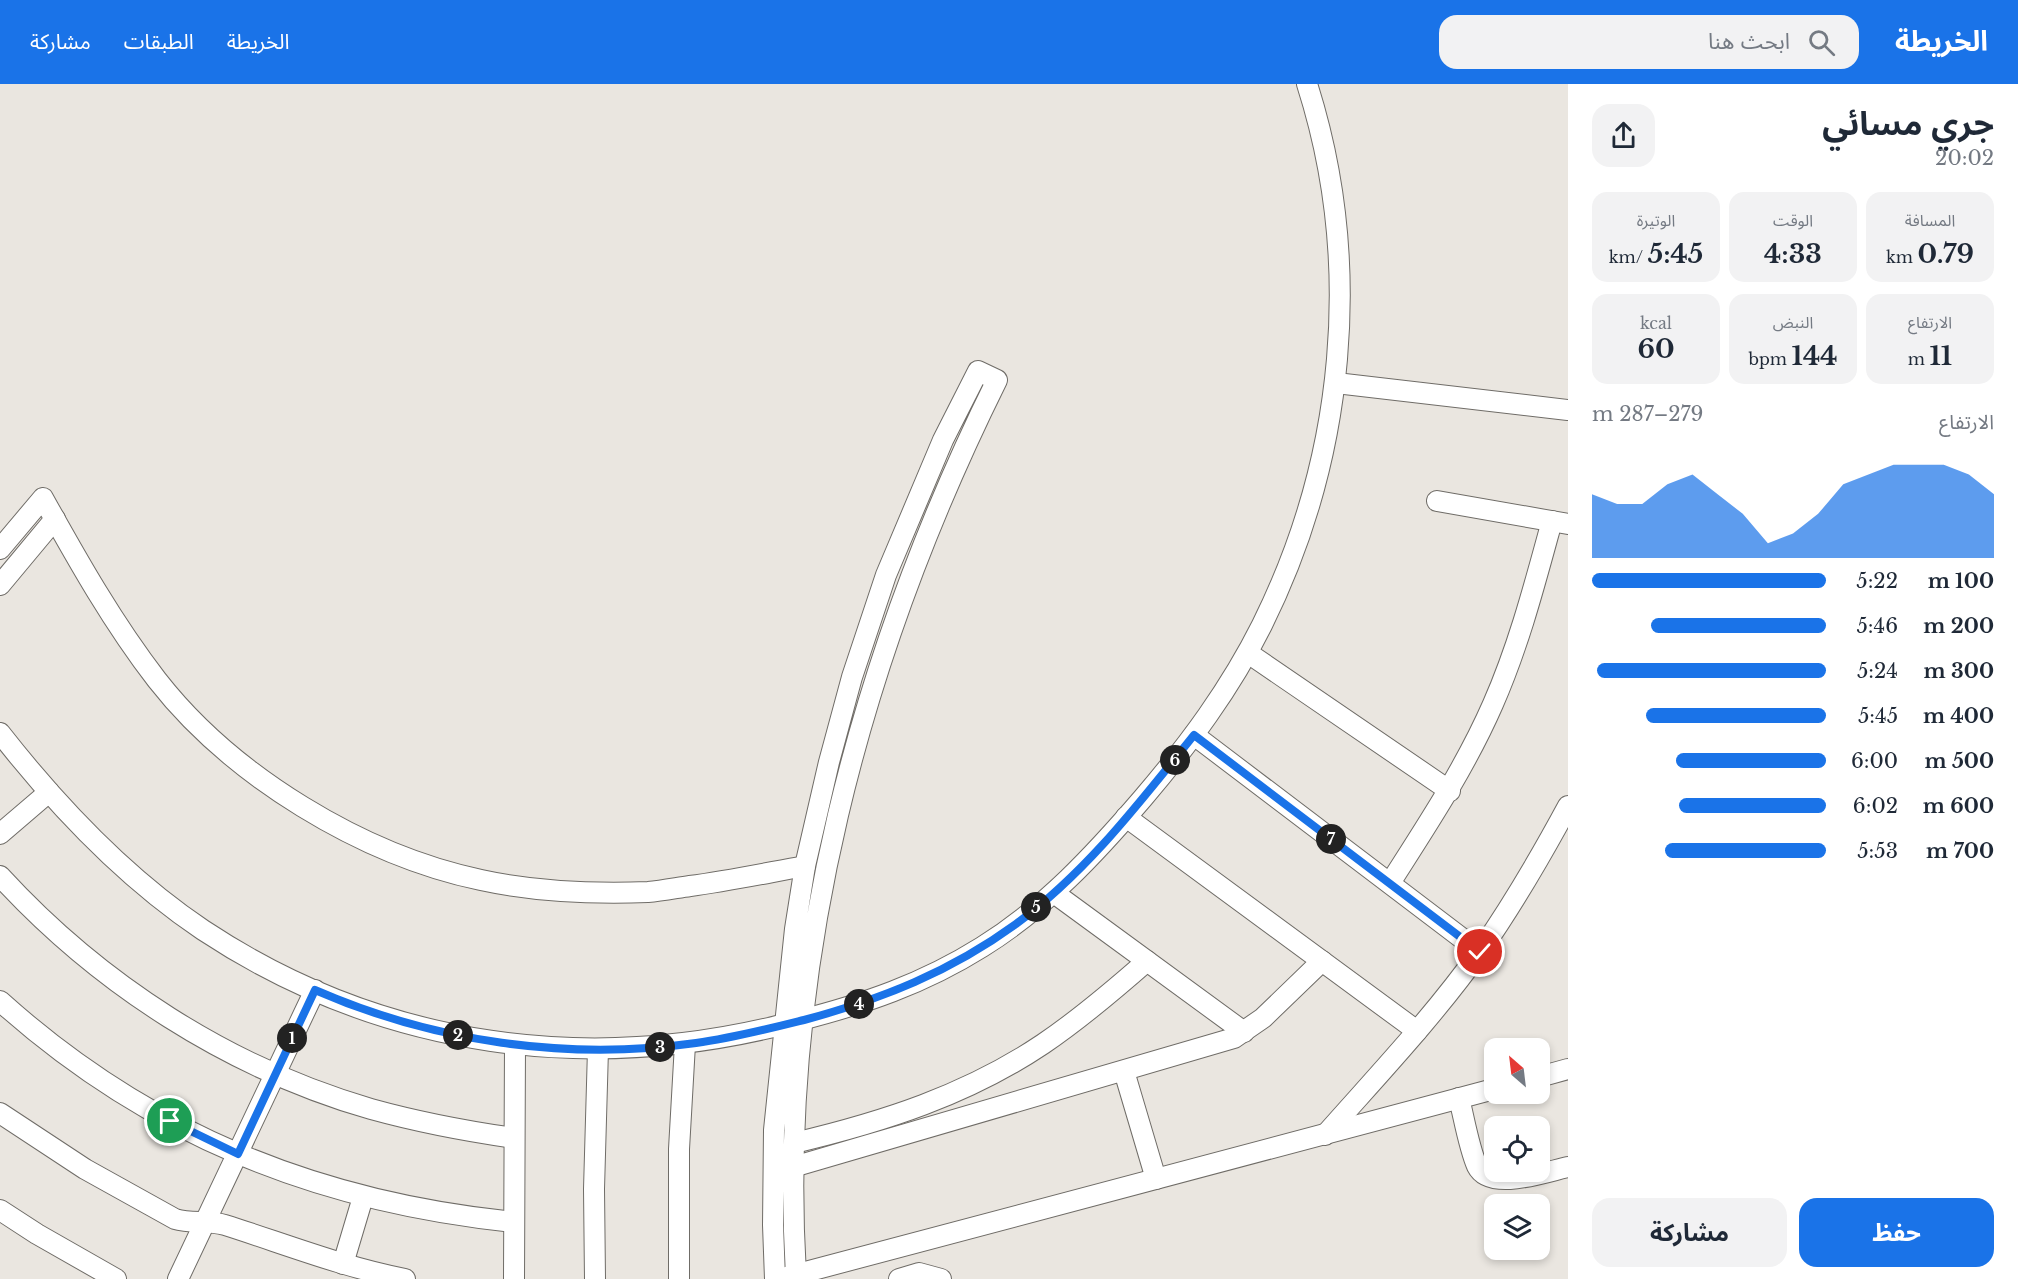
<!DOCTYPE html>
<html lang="ar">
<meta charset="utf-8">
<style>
:root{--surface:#fff;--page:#f2f2f3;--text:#1f2937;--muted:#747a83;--accent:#1a73e8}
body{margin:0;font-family:"Libre Baskerville","Noto Sans Arabic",serif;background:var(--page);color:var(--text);direction:rtl;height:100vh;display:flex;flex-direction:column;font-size:22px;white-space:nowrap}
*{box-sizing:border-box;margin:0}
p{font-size:20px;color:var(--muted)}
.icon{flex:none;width:33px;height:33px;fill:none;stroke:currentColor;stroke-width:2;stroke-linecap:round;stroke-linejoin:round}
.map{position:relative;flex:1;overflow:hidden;direction:ltr}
.panel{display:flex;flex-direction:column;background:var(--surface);width:450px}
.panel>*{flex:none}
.needle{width:39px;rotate:332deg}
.controls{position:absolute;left:1484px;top:954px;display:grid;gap:12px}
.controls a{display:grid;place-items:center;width:66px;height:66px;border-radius:12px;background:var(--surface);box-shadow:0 3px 9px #0003;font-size:30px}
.pin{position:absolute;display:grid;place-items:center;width:51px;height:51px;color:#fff;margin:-26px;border:3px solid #fff;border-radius:50%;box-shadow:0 2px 6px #0007}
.km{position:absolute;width:30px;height:30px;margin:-15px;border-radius:50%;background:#222;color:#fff;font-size:16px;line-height:30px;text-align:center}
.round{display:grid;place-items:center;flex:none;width:63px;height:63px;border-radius:18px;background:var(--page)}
.headline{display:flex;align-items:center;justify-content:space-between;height:102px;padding:0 24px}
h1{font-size:33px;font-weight:700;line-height:45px}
.metrics{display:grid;grid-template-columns:repeat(3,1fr);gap:9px;height:102px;padding:6px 24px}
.metrics div{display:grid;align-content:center;border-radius:15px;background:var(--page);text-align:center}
.metrics b{font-size:26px;font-weight:700}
.metrics small{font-size:16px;font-weight:400}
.metrics p{font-size:16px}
.chart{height:168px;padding:12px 24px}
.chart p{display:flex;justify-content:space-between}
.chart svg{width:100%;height:108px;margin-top:6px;fill:var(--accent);opacity:.7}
.primary-button{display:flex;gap:12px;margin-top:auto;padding:12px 24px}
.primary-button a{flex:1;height:69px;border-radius:18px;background:var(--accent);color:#fff;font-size:24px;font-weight:700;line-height:69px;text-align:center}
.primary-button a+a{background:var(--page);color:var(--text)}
ul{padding:0 24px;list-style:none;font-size:20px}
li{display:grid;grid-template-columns:96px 72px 1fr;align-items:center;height:45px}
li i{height:15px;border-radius:8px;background:var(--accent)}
header{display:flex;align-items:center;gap:36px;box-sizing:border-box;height:84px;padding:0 30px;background:var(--accent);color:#fff}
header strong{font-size:28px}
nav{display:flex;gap:33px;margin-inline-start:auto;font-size:21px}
.search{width:420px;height:54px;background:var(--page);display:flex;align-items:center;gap:15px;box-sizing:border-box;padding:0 21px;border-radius:18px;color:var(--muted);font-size:22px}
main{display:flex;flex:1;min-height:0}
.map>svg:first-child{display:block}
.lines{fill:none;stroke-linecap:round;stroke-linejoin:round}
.minor-casing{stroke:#6f6c67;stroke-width:22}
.minor{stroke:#fff;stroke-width:20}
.route-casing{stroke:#fff;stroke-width:12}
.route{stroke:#1a73e8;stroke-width:8}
</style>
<header>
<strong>الخريطة</strong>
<div class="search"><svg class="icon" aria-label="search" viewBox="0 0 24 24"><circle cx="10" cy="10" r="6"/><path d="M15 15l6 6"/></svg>ابحث هنا</div>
<nav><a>الخريطة</a><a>الطبقات</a><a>مشاركة</a></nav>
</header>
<main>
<section class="panel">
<div class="headline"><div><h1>جري مسائي</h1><p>20:02</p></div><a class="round"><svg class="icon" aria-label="share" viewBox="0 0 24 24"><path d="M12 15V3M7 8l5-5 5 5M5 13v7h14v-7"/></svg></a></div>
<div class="metrics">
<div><p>المسافة</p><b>0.79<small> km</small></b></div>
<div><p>الوقت</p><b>4:33</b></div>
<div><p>الوتيرة</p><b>5:45<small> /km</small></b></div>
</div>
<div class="metrics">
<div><p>الارتفاع</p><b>11<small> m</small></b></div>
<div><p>النبض</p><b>144<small> bpm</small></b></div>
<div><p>kcal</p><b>60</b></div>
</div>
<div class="chart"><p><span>الارتفاع</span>279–287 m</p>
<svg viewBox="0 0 160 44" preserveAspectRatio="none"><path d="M0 44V18L10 22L20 22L30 14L40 10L50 18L60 26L70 38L80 34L90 26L100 14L110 10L120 6L130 6L140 6L150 10L160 18V44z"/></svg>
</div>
<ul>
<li><b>100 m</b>5:22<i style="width:100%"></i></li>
<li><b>200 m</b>5:46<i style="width:75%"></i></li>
<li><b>300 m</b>5:24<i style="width:98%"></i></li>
<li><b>400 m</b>5:45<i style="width:77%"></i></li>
<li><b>500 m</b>6:00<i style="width:64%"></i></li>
<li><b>600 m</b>6:02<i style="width:63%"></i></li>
<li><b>700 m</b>5:53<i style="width:69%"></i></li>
</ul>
<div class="primary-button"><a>حفظ</a><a>مشاركة</a></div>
</section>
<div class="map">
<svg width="1568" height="1195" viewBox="0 0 1568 1195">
<rect width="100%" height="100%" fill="#eae6e0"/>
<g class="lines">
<!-- minor casing -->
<g class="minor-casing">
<g id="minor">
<polyline points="1336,299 1568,326"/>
<polyline points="1437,417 1568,440"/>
<path d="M0 465 43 414C78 477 113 539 157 596 232 692 362 771 481 796 536 808 592 810 648 808 662 807 676 804 690 802 728 797 766 789 805 782"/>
<polyline points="0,501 55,435"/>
<polyline points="1248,569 1450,707"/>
<path d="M0 649C58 723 124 793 203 846 383 965 591 992 797 937 864 920 923 900 982 863 1045 824 1095 770 1143 714 1189 660 1230 605 1262 541 1345 374 1364 179 1307 0"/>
<polyline points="1194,651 1480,868"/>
<polyline points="1126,733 1417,947"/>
<polyline points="0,750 49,708"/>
<path d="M0 792C99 900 229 984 371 1025 418 1038 465 1047 514 1054"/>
<path d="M1390 799C1427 741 1465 684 1493 620 1519 561 1535 499 1552 437"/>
<polyline points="1054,809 1244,948"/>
<path d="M0 917C148 1050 317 1118 514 1138"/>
<polyline points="1124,987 1156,1095"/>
<polyline points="1539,993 1568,985"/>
<path d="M1459 1014C1464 1034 1469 1064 1477 1082 1490 1108 1545 1088 1568 1083"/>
<path d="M0 1029 85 1085 175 1135C191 1140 208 1136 225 1141 285 1160 343 1183 405 1195"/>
<path d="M1325 1051C1378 991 1434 932 1481 866 1513 820 1541 772 1568 722"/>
<path d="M794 1059C883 1038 967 1011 1043 960 1080 935 1114 906 1147 877"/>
<polyline points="793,1083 1234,954 1263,934 1322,877"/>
<polyline points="0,1126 37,1150 116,1195"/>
<polyline points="343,1180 363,1113"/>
<polyline points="783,1194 1494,1005"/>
<polyline points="178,1195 315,906"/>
<polyline points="514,1195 515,961"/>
<polyline points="595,1195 594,1105 598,965"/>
<polyline points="679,1195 679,1065 685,960"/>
<path d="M775 1195 773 1141 774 1046 795 845 805 782 829 678 852 593 886 491 943 356 978 287 997 296C860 572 777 882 796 1191"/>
<polyline points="899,1195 919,1189 941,1195"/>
</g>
</g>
<!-- minor -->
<use href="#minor" class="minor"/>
</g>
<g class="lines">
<!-- route casing -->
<g class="route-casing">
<path id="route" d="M170 1037 238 1070 315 906C434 958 567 977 696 959 733 954 768 945 804 936 882 915 950 888 1016 840 1086 789 1140 718 1194 651L1480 868"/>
</g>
<!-- route -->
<use href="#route" class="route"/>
</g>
</svg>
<div class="controls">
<a><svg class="needle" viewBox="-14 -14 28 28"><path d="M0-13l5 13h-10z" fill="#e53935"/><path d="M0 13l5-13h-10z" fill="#747a83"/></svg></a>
<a><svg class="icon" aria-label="locate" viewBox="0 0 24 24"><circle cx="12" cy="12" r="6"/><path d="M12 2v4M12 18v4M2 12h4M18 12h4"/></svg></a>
<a><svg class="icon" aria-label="layers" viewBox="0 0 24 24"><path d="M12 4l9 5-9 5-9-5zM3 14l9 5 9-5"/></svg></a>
</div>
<div class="pin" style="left:170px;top:1037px;background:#1e9e55"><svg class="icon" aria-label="arrive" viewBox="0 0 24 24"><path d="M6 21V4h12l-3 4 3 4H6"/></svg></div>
<div class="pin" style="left:1480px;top:868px;background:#d93025"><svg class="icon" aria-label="check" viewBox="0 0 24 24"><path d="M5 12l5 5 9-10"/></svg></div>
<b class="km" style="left:292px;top:954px">1</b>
<b class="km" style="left:458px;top:951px">2</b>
<b class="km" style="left:660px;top:963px">3</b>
<b class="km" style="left:859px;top:920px">4</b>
<b class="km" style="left:1036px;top:823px">5</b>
<b class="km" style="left:1175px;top:676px">6</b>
<b class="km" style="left:1331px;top:755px">7</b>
</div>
</main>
